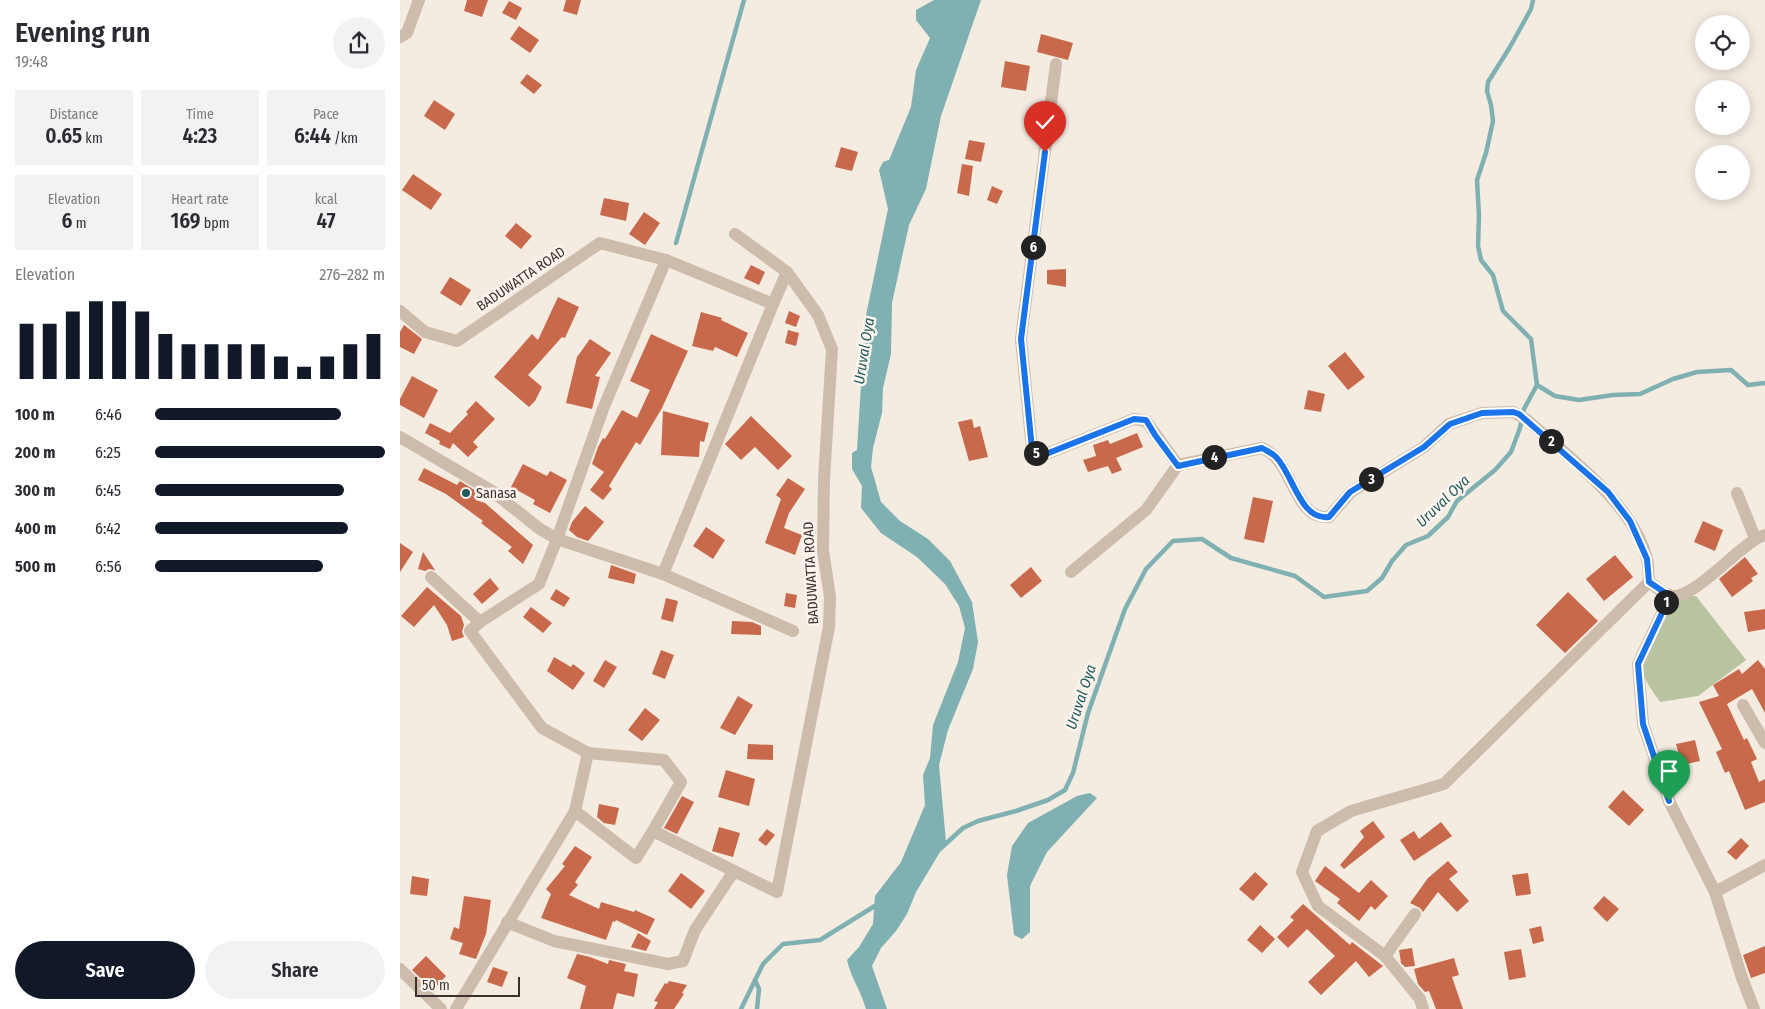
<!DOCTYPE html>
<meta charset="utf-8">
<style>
:root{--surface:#fff;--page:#f2f2f3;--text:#2b2b33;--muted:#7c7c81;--accent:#111827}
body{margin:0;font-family:"Fira Sans Condensed",sans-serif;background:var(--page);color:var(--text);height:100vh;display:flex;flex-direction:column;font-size:19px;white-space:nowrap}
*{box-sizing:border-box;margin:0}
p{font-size:16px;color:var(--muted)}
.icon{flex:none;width:28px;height:28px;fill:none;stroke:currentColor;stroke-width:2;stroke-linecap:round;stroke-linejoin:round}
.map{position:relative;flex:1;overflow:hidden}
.drawer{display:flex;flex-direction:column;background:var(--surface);width:400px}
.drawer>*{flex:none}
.fabs{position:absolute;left:1295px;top:15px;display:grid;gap:10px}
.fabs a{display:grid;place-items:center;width:55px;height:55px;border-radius:50%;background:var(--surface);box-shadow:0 2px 12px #0003;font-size:25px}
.scale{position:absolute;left:15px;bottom:12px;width:105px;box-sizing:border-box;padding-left:5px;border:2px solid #3b302b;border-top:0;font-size:14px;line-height:18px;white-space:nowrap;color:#3b302b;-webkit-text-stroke:4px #fbf5ee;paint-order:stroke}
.pin{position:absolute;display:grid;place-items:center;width:42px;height:42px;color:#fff;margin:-51px -21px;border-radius:50% 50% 50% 0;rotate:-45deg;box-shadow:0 0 5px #0007}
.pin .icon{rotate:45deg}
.km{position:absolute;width:25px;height:25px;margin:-12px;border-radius:50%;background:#222;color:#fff;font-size:14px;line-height:25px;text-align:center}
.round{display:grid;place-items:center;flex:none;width:52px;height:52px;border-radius:26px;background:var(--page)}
.summary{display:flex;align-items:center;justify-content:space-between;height:85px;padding:0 15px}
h1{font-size:28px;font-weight:600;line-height:38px}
.metrics{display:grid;grid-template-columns:repeat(3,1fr);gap:8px;height:85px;padding:5px 15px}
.metrics div{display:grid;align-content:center;border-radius:0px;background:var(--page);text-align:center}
.metrics b{font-size:21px;font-weight:600}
.metrics small{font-size:14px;font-weight:400}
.metrics p{font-size:14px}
.chart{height:140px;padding:10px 15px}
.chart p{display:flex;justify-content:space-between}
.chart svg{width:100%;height:90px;margin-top:5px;stroke:var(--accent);stroke-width:6}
.cta{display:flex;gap:10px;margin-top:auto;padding:10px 15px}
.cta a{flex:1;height:58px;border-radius:30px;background:var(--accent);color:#fff;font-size:20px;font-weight:600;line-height:58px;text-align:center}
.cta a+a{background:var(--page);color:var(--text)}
ul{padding:0 15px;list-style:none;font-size:16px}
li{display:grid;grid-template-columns:80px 60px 1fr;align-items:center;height:38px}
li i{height:12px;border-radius:6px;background:var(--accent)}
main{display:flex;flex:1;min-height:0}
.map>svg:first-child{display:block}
.green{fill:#b8c4a0}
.water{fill:#7fb0b2}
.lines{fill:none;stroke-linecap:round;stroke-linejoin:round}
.stream{stroke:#7fb0b2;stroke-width:4.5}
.building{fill:#c8694b}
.minor{stroke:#cdbbac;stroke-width:12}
.route-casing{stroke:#fff;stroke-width:10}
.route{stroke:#1a73e8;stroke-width:6}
.poi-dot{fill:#1f5a5e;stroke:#fbf5ee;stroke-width:2}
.labels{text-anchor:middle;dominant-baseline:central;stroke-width:5;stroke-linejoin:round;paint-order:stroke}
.street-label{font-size:14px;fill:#3b302b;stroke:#fbf5ee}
.poi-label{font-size:14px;fill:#3b302b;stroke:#fbf5ee;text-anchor:start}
.water-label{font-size:15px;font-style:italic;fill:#1f5a5e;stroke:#fbf5ee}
</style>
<main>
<section class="drawer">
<div class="summary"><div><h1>Evening run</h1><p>19:48</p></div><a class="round"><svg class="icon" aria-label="share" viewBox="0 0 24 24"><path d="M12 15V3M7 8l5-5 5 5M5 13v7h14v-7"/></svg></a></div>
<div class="metrics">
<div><p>Distance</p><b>0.65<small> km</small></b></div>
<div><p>Time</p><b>4:23</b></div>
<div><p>Pace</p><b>6:44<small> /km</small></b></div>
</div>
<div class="metrics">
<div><p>Elevation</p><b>6<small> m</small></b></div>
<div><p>Heart rate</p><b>169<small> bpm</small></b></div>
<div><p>kcal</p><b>47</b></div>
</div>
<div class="chart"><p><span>Elevation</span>276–282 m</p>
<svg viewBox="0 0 160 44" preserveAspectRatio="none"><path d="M5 44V17M15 44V17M25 44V11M35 44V6M45 44V6M55 44V11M65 44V22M75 44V27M85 44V27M95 44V27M105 44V27M115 44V33M125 44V38M135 44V33M145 44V27M155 44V22"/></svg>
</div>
<ul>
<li><b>100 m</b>6:46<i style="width:81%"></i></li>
<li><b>200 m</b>6:25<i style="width:100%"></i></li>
<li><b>300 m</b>6:45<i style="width:82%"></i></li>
<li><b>400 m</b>6:42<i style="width:84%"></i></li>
<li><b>500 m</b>6:56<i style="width:73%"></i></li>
</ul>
<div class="cta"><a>Save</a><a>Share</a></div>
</section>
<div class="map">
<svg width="1365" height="1009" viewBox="0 0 1365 1009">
<rect width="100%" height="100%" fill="#f4ebe1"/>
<!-- green -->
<polygon class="green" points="1270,596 1296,596 1346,660 1298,696 1260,702 1249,686 1238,664"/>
<!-- water -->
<g class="water">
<path d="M534 0H581L541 116 526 189 509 225 492 303 491 354 483 388 482 413 473 448 471 467 481 502 500 521 528 539 550 561 572 602 578 642 573 669 548 730 539 765 546 842 516 892 507 914 496 931 481 948 472 966 487 1009H466C461 991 451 978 447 960L459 947 473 924 475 896 501 862 525 805 523 775 530 758 533 725 558 662 565 628 559 606 545 584 517 557 481 533 461 508 462 486 452 469V453L457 450 465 320 488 209 479 170 483 162 489 160 511 107 516 70 530 38 516 20V10Z"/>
<polygon points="690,793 697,798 647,852 630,886 630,932 622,939 614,935 607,875 612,846 628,823 677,796"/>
</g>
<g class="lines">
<!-- stream -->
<g class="stream">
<polyline points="1133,0 1131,9 1110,47 1088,82 1087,91 1091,105 1093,121 1086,153 1077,180 1079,216 1078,246 1081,260 1093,275 1103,311 1131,339 1137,385"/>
<polyline points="276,243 344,0"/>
<polyline points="540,849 563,828 578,821 616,811 648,800 665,790 673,773 688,713 725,609 746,569 773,541 802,539 831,558 895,576 924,597 967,591 982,578 992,561 1006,545 1028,536 1048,517 1057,501 1095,470 1111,452 1120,428 1124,409 1137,385 1155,396 1179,400 1213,395 1240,394 1273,379 1297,372 1331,370 1348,385 1365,383"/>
<polyline points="355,980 359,989 357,1009"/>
<polyline points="341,1009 363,964 383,944 420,940 478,904"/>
</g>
</g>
<!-- building -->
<g class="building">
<polygon points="67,0 88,0 82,17 64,11"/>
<polygon points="166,0 181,0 177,15 163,11"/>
<polygon points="109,1 122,8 116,20 102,13"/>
<polygon points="119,26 139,40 130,53 110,39"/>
<polygon points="641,34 673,43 668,60 637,52"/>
<polygon points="605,61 630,66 626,91 601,87"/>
<polygon points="127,74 142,85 134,94 120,83"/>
<polygon points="34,100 55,114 45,130 24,116"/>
<polygon points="569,140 585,143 581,162 565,159"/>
<polygon points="441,147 458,152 452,171 435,167"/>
<polygon points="562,164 573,166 569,196 557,193"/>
<polygon points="13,174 42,194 31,210 2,190"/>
<polygon points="592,186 603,191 597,204 587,200"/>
<polygon points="204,198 229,203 226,221 200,215"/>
<polygon points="244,212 260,223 245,245 229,234"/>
<polygon points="116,223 132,236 121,249 105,236"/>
<polygon points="351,265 365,272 359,285 344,278"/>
<polygon points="666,269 666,287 647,284 647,270"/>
<polygon points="50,277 71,290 61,306 40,293"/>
<polygon points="158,297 179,307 165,338 162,337 128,375 142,387 135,401 129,407 94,377 132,334 138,340"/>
<polygon points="389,311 400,316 396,327 385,323"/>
<polygon points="301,312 322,318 321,320 348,333 337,357 315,347 313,351 292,346"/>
<polygon points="4,325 22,339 14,354 0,347 0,332"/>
<polygon points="388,330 399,333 396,346 385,343"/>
<polygon points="251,334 288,351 262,408 240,445 236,442 209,486 212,489 203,500 190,490 204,472 192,464 198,447 203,438 205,439 222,410 237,418 250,390 230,381"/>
<polygon points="190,339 211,353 195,376 200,377 192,409 166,403 177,357"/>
<polygon points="945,352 965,377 948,390 928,366"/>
<polygon points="12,376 38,390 24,418 0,405 0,399"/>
<polygon points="908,390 925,394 921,412 904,409"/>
<polygon points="76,401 95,419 73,442 78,447 68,457 53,443 50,449 39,444 40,441 25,433 30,423 50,433 68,414 66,412"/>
<polygon points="263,411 309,423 304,442 300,441 299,457 261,455"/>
<polygon points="351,416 392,456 378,470 355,447 341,460 325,444"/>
<polygon points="572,419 574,428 580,426 588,457 569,461 558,422"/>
<polygon points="737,433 743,447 716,458 722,470 712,474 708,466 688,472 683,460 696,456 693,445 708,440 710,444"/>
<polygon points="123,464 147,476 150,471 167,480 150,513 133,504 135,500 111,487"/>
<polygon points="24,468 57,485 60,481 81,494 76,500 85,503 133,545 123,564 108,551 112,547 81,523 83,521 46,494 18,480"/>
<polygon points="388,478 405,489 389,513 384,528 402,535 395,555 365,543 381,499 376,495"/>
<polygon points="853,497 873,501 864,543 844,539"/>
<polygon points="185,506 204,522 188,541 177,537 169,530 172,522"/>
<polygon points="1303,521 1323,530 1315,551 1294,542"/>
<polygon points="306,527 325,540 313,559 293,546"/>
<polygon points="0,543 13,552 0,572"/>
<polygon points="23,552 35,570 29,569 25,571 18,569"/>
<polygon points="1215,555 1233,577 1204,601 1186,579"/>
<polygon points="1345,557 1358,574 1351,578 1353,581 1332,597 1319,579"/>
<polygon points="211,565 236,574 234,584 208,578"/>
<polygon points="631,567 642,581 621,598 610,585"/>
<polygon points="90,578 99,589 82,604 73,594"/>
<polygon points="27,587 61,616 64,625 62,632 64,637 52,641 47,625 34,605 14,627 1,616"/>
<polygon points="156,589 170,598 164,607 150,599"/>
<polygon points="1168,592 1198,621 1165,653 1136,625"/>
<polygon points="386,593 397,595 395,608 384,606"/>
<polygon points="266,598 278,601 273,622 261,619"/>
<polygon points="131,607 152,623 143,633 123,617"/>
<polygon points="1365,609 1365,629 1348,632 1344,612"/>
<polygon points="332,621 352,622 361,626 361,635 331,634"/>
<polygon points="261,650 274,655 265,679 252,674"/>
<polygon points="154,657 171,667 173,664 185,673 173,690 147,671"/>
<polygon points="205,660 217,667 204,688 193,681"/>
<polygon points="1358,660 1365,669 1365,713 1352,689 1327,704 1344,740 1347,738 1357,759 1351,762 1359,782 1365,779 1365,802 1345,810 1329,771 1325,773 1316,752 1322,749 1299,702 1319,696 1313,685 1339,669 1342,674"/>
<polygon points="338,696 353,705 335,735 320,728"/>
<polygon points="245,708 260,720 242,741 228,730"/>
<polygon points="1295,740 1300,761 1282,765 1276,744"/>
<polygon points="348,744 373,745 373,760 347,759"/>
<polygon points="326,770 355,779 349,806 318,797"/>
<polygon points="1223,790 1244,810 1229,826 1208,807"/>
<polygon points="282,796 294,802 277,834 264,828"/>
<polygon points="199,804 219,808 215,825 204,823 197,817"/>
<polygon points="973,821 985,837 944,869 940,865 964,837 960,831"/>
<polygon points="1041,822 1052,836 1014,861 1000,840 1014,831 1019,839"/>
<polygon points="319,827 340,833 333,857 312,851"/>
<polygon points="367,829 375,835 366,846 358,840"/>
<polygon points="1341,838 1349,846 1336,860 1327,852"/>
<polygon points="175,846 192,857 175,882 178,885 169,895 199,909 201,902 234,912 235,910 255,919 247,935 216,920 215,922 213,921 206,940 141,918 151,894 146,889 165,866 162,864"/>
<polygon points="1048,861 1058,872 1049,879 1069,901 1057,912 1038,892 1023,912 1020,908 1010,903 1028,878"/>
<polygon points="925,866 959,893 971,880 988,896 975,910 971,906 959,921 937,903 940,899 915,881"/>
<polygon points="855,872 868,884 853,901 839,889"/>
<polygon points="281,873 305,891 291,909 268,891"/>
<polygon points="1128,873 1131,894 1116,896 1112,875"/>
<polygon points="12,876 29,879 27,896 10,894"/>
<polygon points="64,896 91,900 86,934 76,959 59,954 63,943 50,939 54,927 59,929"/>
<polygon points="1204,896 1219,909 1207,922 1193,908"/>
<polygon points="903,904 950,945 952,942 983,966 969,977 956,961 921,995 908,982 935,956 907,929 888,948 877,937 894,920 890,917"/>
<polygon points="860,925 875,939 862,953 847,940"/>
<polygon points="1141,926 1144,941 1133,944 1129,929"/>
<polygon points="238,933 251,941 246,951 231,947"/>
<polygon points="1365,946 1365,973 1351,978 1343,955"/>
<polygon points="1012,948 1015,966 1005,967 1001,963 999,950"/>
<polygon points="1121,949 1126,977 1109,980 1104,952"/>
<polygon points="177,954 190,957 208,964 209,960 226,964 224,971 238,974 234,997 217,993 213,1009 180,1009 186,986 167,978"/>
<polygon points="26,956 46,976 33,990 12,970"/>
<polygon points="1054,958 1059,975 1052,977 1063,1009 1036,1009 1029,991 1025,992 1018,984 1014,969"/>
<polygon points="93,967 108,972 102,987 87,982"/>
<polygon points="269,981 287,985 282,993 284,994 274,1009 254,1009 258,1002 254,1001 265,983 267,984"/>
</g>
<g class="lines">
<!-- minor -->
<g class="minor">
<polyline points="0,37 7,33 19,0"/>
<polyline points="656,64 621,339 632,449 637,454 646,454 734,419 746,421 778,465"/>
<polyline points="373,304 263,574 393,631"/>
<polyline points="0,311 25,332 57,341 200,243 266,260 373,304 387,272"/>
<polyline points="0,437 92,491 140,529 157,539 263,574"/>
<polyline points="1337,493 1355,538"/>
<path d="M671 572 746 510 778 465 862 448C867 451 872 453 875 457 893 474 899 521 929 517L951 492 1024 447 1049 424 1082 413 1113 412 1126 419C1167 456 1233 503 1247 559 1249 566 1248 575 1249 582"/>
<polyline points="31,577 80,622"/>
<polyline points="1270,596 1238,664 1243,724 1269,801 1315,892"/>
<polyline points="1343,705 1365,743"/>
<polyline points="175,811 236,858 253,831"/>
<polyline points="334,871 377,892 429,627 430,597 423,551 424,480 432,349 418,315 387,272 335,234"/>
<polyline points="107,922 154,941 268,964 283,961 295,930 334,871 253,831 281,782 264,760 188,753"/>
<polyline points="985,956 1015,914"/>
<polyline points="0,969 41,1009"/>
<polyline points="56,1009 175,811 188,753 142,728 70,631 80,622 139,584 157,539 203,409 266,260"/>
<path d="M1023 1009 1020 999 985 956 918 906 902 872 917 831 951 811 1044 784 1249 582C1255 586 1262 593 1269 595 1292 604 1340 542 1365 535"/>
<polyline points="1354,1009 1342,978 1315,892 1365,865"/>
</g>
</g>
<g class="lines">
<!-- route casing -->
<g class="route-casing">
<path id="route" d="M645 152 621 339 632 449 637 454H646L734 419 746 420 755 435 778 466 862 448C867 451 872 453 876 457 893 474 900 521 929 517L950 492 1024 447 1050 424 1082 413 1113 412 1119 414 1208 492 1230 521 1247 559 1249 582 1270 596 1238 664 1243 724 1269 801"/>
</g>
<!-- route -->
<use href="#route" class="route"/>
</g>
<!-- markers -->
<circle class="poi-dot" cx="66" cy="493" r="5"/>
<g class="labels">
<!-- street labels -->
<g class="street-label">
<text transform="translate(121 279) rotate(-34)">BADUWATTA ROAD</text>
<text transform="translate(411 573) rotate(-93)">BADUWATTA ROAD</text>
</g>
<!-- poi labels -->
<g class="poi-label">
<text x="76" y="493">Sanasa</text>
</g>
<!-- water labels -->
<g class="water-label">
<text transform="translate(464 351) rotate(-81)">Uruval Oya</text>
<text transform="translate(1043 501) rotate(-44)">Uruval Oya</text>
<text transform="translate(681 697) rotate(-72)">Uruval Oya</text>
</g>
</g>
</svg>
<div class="fabs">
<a><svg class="icon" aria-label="locate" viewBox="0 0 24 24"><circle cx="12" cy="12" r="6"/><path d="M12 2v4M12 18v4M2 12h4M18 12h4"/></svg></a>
<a>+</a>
<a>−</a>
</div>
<div class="scale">50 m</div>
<div class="pin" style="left:1269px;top:801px;background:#1e9e55"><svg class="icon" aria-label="arrive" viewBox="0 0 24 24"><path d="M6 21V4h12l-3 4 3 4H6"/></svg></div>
<div class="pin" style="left:645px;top:152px;background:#d93025"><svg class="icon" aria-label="check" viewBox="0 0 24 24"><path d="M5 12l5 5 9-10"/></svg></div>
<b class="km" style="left:1266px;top:602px">1</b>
<b class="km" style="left:1151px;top:441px">2</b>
<b class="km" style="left:971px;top:479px">3</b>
<b class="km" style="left:814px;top:457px">4</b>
<b class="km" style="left:636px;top:453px">5</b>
<b class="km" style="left:633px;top:247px">6</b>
</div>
</main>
